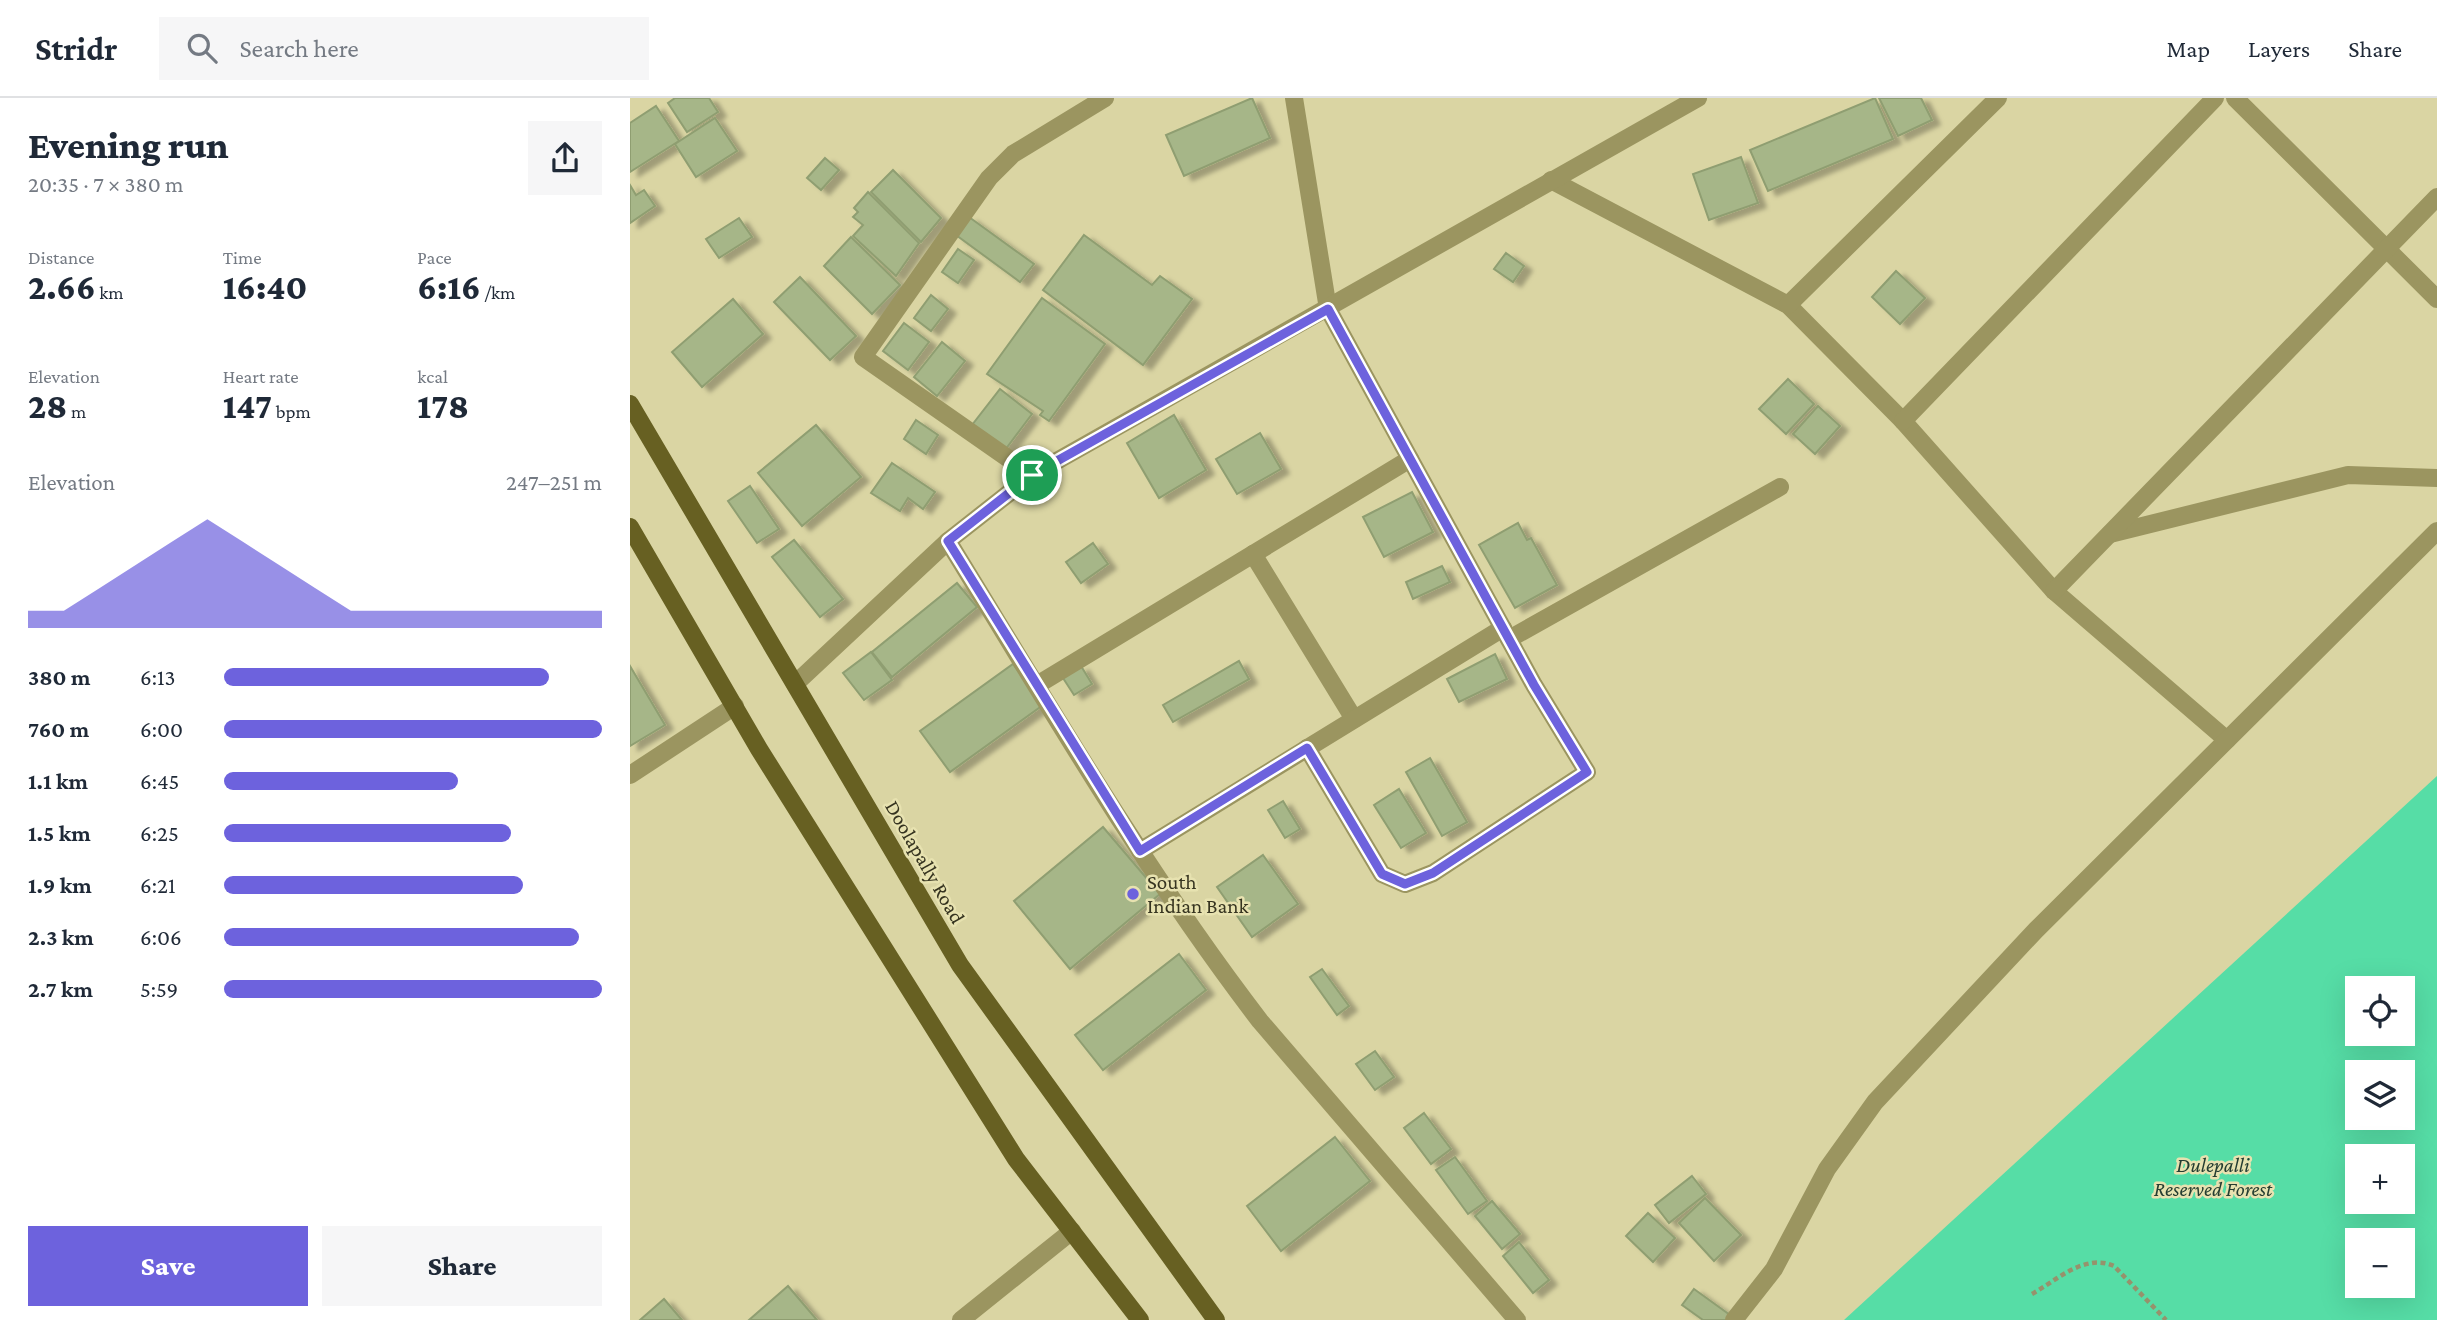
<!DOCTYPE html>
<meta charset="utf-8">
<style>
:root{--surface:#fff;--page:#f6f6f7;--text:#1f2937;--muted:#747a83;--line:#e0e1e3;--accent:#6d62dd}
body{margin:0;font-family:"Crimson Pro",serif;background:var(--page);color:var(--text);height:100vh;display:flex;flex-direction:column;font-size:26px;white-space:nowrap}
*{box-sizing:border-box;margin:0}
p{font-size:23px;color:var(--muted)}
.icon{flex:none;width:38px;height:38px;fill:none;stroke:currentColor;stroke-width:2;stroke-linecap:round;stroke-linejoin:round}
.map{position:relative;flex:1;overflow:hidden}
.panel{display:flex;flex-direction:column;background:var(--surface);width:630px}
.panel>*{flex:none}
.tools{position:absolute;left:1715px;top:878px;display:grid;gap:14px}
.tools a{display:grid;place-items:center;width:70px;height:70px;border-radius:0px;background:var(--surface);box-shadow:0 7px 28px #0002;font-size:35px}
.pin{position:absolute;display:grid;place-items:center;width:60px;height:60px;color:#fff;margin:-30px;border:4px solid #fff;border-radius:50%;box-shadow:0 2px 7px #0007}
.round{display:grid;place-items:center;flex:none;width:74px;height:74px;border-radius:0px;background:var(--page)}
.overview{display:flex;align-items:center;justify-content:space-between;height:119px;padding:0 28px}
h1{font-size:38px;font-weight:800;line-height:52px}
.metrics{display:grid;grid-template-columns:repeat(3,1fr);gap:10px;height:119px;padding:7px 28px}
.metrics div{display:grid;align-content:center}
.metrics b{font-size:35px;font-weight:800}
.metrics small{font-size:19px;font-weight:400}
.metrics p{font-size:19px}
.chart{height:196px;padding:14px 28px}
.chart p{display:flex;justify-content:space-between}
.chart svg{width:100%;height:126px;margin-top:7px;fill:var(--accent);opacity:.7}
.button{display:flex;gap:14px;margin-top:auto;padding:14px 28px}
.button a{flex:1;height:80px;border-radius:0px;background:var(--accent);color:#fff;font-size:28px;font-weight:800;line-height:80px;text-align:center}
.button a+a{background:var(--page);color:var(--text)}
ul{padding:0 28px;list-style:none;font-size:23px}
li{display:grid;grid-template-columns:112px 84px 1fr;align-items:center;height:52px}
li i{height:18px;border-radius:9px;background:var(--accent)}
header{display:flex;align-items:center;gap:42px;box-sizing:border-box;height:98px;padding:0 35px;background:var(--surface);border-bottom:2px solid var(--line)}
header strong{font-size:33px}
nav{display:flex;gap:38px;margin-inline-start:auto;font-size:24px}
.search{width:490px;height:63px;background:var(--page);display:flex;align-items:center;gap:18px;box-sizing:border-box;padding:0 24px;border-radius:0px;color:var(--muted);font-size:26px}
main{display:flex;flex:1;min-height:0}
.map>svg:first-child{display:block}
.green{fill:#56dda6;fill-rule:evenodd}
.building{fill:#a6b688;stroke:#8f9e71;stroke-width:2;filter:url(#shadow)}
.lines{fill:none;stroke-linecap:round;stroke-linejoin:round}
.path{stroke:#96926c;stroke-width:4.5;stroke-dasharray:5 3.5;stroke-linecap:butt}
.minor{stroke:#9b9560;stroke-width:18}
.major{stroke:#676022;stroke-width:18}
.route-casing{stroke:#fff;stroke-width:14}
.route{stroke:#6d62dd;stroke-width:9}
.poi-dot{fill:#6d62dd;stroke:#e7e2b0;stroke-width:2.5}
.labels{text-anchor:middle;dominant-baseline:central;stroke-width:5;stroke-linejoin:round;paint-order:stroke}
.street-label{font-size:21px;fill:#363420;stroke:#e7e2b0}
.poi-label{font-size:21px;fill:#363420;stroke:#e7e2b0;text-anchor:start}
.park-label{font-size:21px;font-style:italic;fill:#243d31;stroke:#e7e2b0}
</style>
<header>
<strong>Stridr</strong>
<div class="search"><svg class="icon" aria-label="search" viewBox="0 0 24 24"><circle cx="10" cy="10" r="6"/><path d="M15 15l6 6"/></svg>Search here</div>
<nav><a>Map</a><a>Layers</a><a>Share</a></nav>
</header>
<main>
<section class="panel">
<div class="overview"><div><h1>Evening run</h1><p>20:35 · 7 × 380 m</p></div><a class="round"><svg class="icon" aria-label="share" viewBox="0 0 24 24"><path d="M12 15V3M7 8l5-5 5 5M5 13v7h14v-7"/></svg></a></div>
<div class="metrics">
<div><p>Distance</p><b>2.66<small> km</small></b></div>
<div><p>Time</p><b>16:40</b></div>
<div><p>Pace</p><b>6:16<small> /km</small></b></div>
</div>
<div class="metrics">
<div><p>Elevation</p><b>28<small> m</small></b></div>
<div><p>Heart rate</p><b>147<small> bpm</small></b></div>
<div><p>kcal</p><b>178</b></div>
</div>
<div class="chart"><p><span>Elevation</span>247–251 m</p>
<svg viewBox="0 0 160 44" preserveAspectRatio="none"><path d="M0 44V38L10 38L20 30L30 22L40 14L50 6L60 14L70 22L80 30L90 38L100 38L110 38L120 38L130 38L140 38L150 38L160 38V44z"/></svg>
</div>
<ul>
<li><b>380 m</b>6:13<i style="width:86%"></i></li>
<li><b>760 m</b>6:00<i style="width:100%"></i></li>
<li><b>1.1 km</b>6:45<i style="width:62%"></i></li>
<li><b>1.5 km</b>6:25<i style="width:76%"></i></li>
<li><b>1.9 km</b>6:21<i style="width:79%"></i></li>
<li><b>2.3 km</b>6:06<i style="width:94%"></i></li>
<li><b>2.7 km</b>5:59<i style="width:100%"></i></li>
</ul>
<div class="button"><a>Save</a><a>Share</a></div>
</section>
<div class="map">
<svg width="1807" height="1222" viewBox="0 0 1807 1222">
<defs>
<filter id="shadow"><feDropShadow dx="8" dy="4.5" stdDeviation="2" flood-color="#0004"/></filter>
</defs>
<rect width="100%" height="100%" fill="#dad5a3"/>
<!-- green -->
<path class="green" d="M1807 678V1222H1214ZM1727 891H1773V936H1727ZM1727 975H1773V1020H1727ZM1727 1059H1773V1104H1727ZM1727 1143H1773V1188H1727Z"/>
<!-- building -->
<g class="building">
<polygon points="45,0 79,0 88,14 57,34 38,5"/>
<polygon points="622,0 640,40 554,78 536,37"/>
<polygon points="1245,0 1263,41 1138,93 1120,52"/>
<polygon points="1249,0 1291,0 1302,22 1268,38"/>
<polygon points="26,8 49,43 0,74 0,25"/>
<polygon points="85,20 107,53 66,79 45,46"/>
<polygon points="1111,59 1128,105 1079,122 1063,76"/>
<polygon points="195,60 209,72 191,92 177,80"/>
<polygon points="263,72 311,120 291,144 241,94"/>
<polygon points="0,87 6,97 14,92 25,108 0,125"/>
<polygon points="238,94 289,145 266,178 223,138 233,127 223,119 228,114 224,110"/>
<polygon points="339,119 404,166 390,184 326,137"/>
<polygon points="109,120 122,139 89,160 76,141"/>
<polygon points="454,137 522,187 530,178 562,201 513,267 413,192"/>
<polygon points="221,139 270,187 242,216 194,168"/>
<polygon points="328,151 344,162 328,185 312,174"/>
<polygon points="876,155 894,168 883,184 864,171"/>
<polygon points="1266,173 1295,200 1270,226 1242,199"/>
<polygon points="170,179 226,238 200,262 144,204"/>
<polygon points="301,197 318,211 301,233 284,220"/>
<polygon points="412,200 475,246 419,323 410,317 413,313 357,276"/>
<polygon points="103,201 133,236 72,289 42,254"/>
<polygon points="274,225 299,244 278,272 253,253"/>
<polygon points="312,244 335,263 307,298 284,279"/>
<polygon points="1158,281 1184,306 1156,336 1129,311"/>
<polygon points="370,291 402,316 375,352 342,327"/>
<polygon points="1188,308 1210,328 1185,356 1163,336"/>
<polygon points="544,317 576,372 529,400 497,345"/>
<polygon points="286,322 308,337 296,356 274,341"/>
<polygon points="186,327 231,379 172,428 128,375"/>
<polygon points="630,335 651,371 607,396 586,361"/>
<polygon points="262,365 305,394 293,411 278,400 270,413 241,395"/>
<polygon points="120,388 149,431 127,445 98,403"/>
<polygon points="782,394 803,434 754,459 733,419"/>
<polygon points="888,425 897,442 901,440 927,487 885,510 849,447"/>
<polygon points="164,442 213,501 190,519 142,459"/>
<polygon points="463,445 478,466 451,485 436,464"/>
<polygon points="812,468 820,484 783,501 776,484"/>
<polygon points="327,485 347,509 262,579 242,554"/>
<polygon points="241,554 262,582 234,602 213,575"/>
<polygon points="865,556 877,581 829,604 817,581"/>
<polygon points="609,563 619,581 543,624 533,607"/>
<polygon points="383,566 413,607 320,674 290,633"/>
<polygon points="0,568 35,627 0,648"/>
<polygon points="451,568 462,586 444,597 433,580"/>
<polygon points="800,660 837,724 812,738 776,674"/>
<polygon points="769,691 796,735 771,750 744,707"/>
<polygon points="653,703 670,731 655,740 638,712"/>
<polygon points="473,729 530,796 440,871 384,803"/>
<polygon points="633,757 668,806 622,839 587,789"/>
<polygon points="549,856 576,892 473,972 445,937"/>
<polygon points="692,871 719,908 707,917 680,879"/>
<polygon points="745,953 764,979 745,992 726,966"/>
<polygon points="794,1015 821,1051 801,1066 774,1030"/>
<polygon points="705,1039 740,1083 651,1153 617,1108"/>
<polygon points="825,1059 857,1103 838,1116 806,1072"/>
<polygon points="1062,1078 1076,1096 1039,1125 1025,1107"/>
<polygon points="1075,1100 1111,1137 1084,1163 1049,1125"/>
<polygon points="862,1103 890,1136 872,1151 845,1118"/>
<polygon points="1018,1115 1045,1140 1023,1164 996,1138"/>
<polygon points="889,1144 919,1182 903,1195 873,1158"/>
<polygon points="158,1188 187,1222 119,1222"/>
<polygon points="1064,1191 1100,1217 1096,1222 1073,1222 1052,1207"/>
<polygon points="34,1201 52,1222 10,1222"/>
</g>
<g class="lines">
<!-- path -->
<path class="path" d="M1402 1196C1427 1182 1455 1155 1484 1168L1536 1222"/>
<!-- minor -->
<g class="minor">
<polyline points="664,0 698,211 904,587 957,674 803,775 775,786 752,776 677,650"/>
<polyline points="1605,0 1807,201"/>
<polyline points="921,82 1158,207 1273,323 1424,493 1597,642"/>
<polyline points="1158,207 1368,0"/>
<polyline points="1273,323 1585,0"/>
<polyline points="402,377 233,259 359,80 383,56 475,0"/>
<polyline points="1480,436 1718,377 1807,380"/>
<path d="M318 443C418 606 514 772 630 923L887 1222"/>
<polyline points="623,456 724,621"/>
<polyline points="1424,493 1807,99"/>
<polyline points="879,541 1150,389"/>
<polyline points="165,586 318,443 402,377 1068,0"/>
<polyline points="407,587 780,361"/>
<polyline points="0,677 105,608"/>
<polyline points="510,753 873,530"/>
<polyline points="331,1222 442,1133"/>
<polyline points="1104,1222 1144,1171 1197,1071 1245,1004 1406,832 1807,433"/>
</g>
<!-- major -->
<g class="major">
<polyline points="0,306 330,867 586,1222"/>
<polyline points="0,429 129,651 386,1061 510,1222"/>
</g>
</g>
<g class="lines">
<!-- route casing -->
<g class="route-casing">
<polygon id="route" points="698,211 904,587 957,674 803,775 775,786 752,776 677,650 510,753 318,443 402,377"/>
</g>
<!-- route -->
<use href="#route" class="route"/>
</g>
<!-- markers -->
<circle class="poi-dot" cx="503" cy="796" r="7"/>
<g class="labels">
<!-- street labels -->
<g class="street-label">
<text transform="translate(295 764) rotate(60)">Doolapally Road</text>
</g>
<!-- poi labels -->
<g class="poi-label">
<text x="517" y="784">South<tspan x="517" dy="24">Indian Bank</tspan></text>
</g>
<!-- park labels -->
<g class="park-label">
<text x="1583" y="1067">Dulepalli<tspan x="1583" dy="24">Reserved Forest</tspan></text>
</g>
</g>
</svg>
<div class="tools">
<a><svg class="icon" aria-label="locate" viewBox="0 0 24 24"><circle cx="12" cy="12" r="6"/><path d="M12 2v4M12 18v4M2 12h4M18 12h4"/></svg></a>
<a><svg class="icon" aria-label="layers" viewBox="0 0 24 24"><path d="M12 4l9 5-9 5-9-5zM3 14l9 5 9-5"/></svg></a>
<a>+</a>
<a>−</a>
</div>
<div class="pin" style="left:402px;top:377px;background:#1e9e55"><svg class="icon" aria-label="arrive" viewBox="0 0 24 24"><path d="M6 21V4h12l-3 4 3 4H6"/></svg></div>
</div>
</main>
